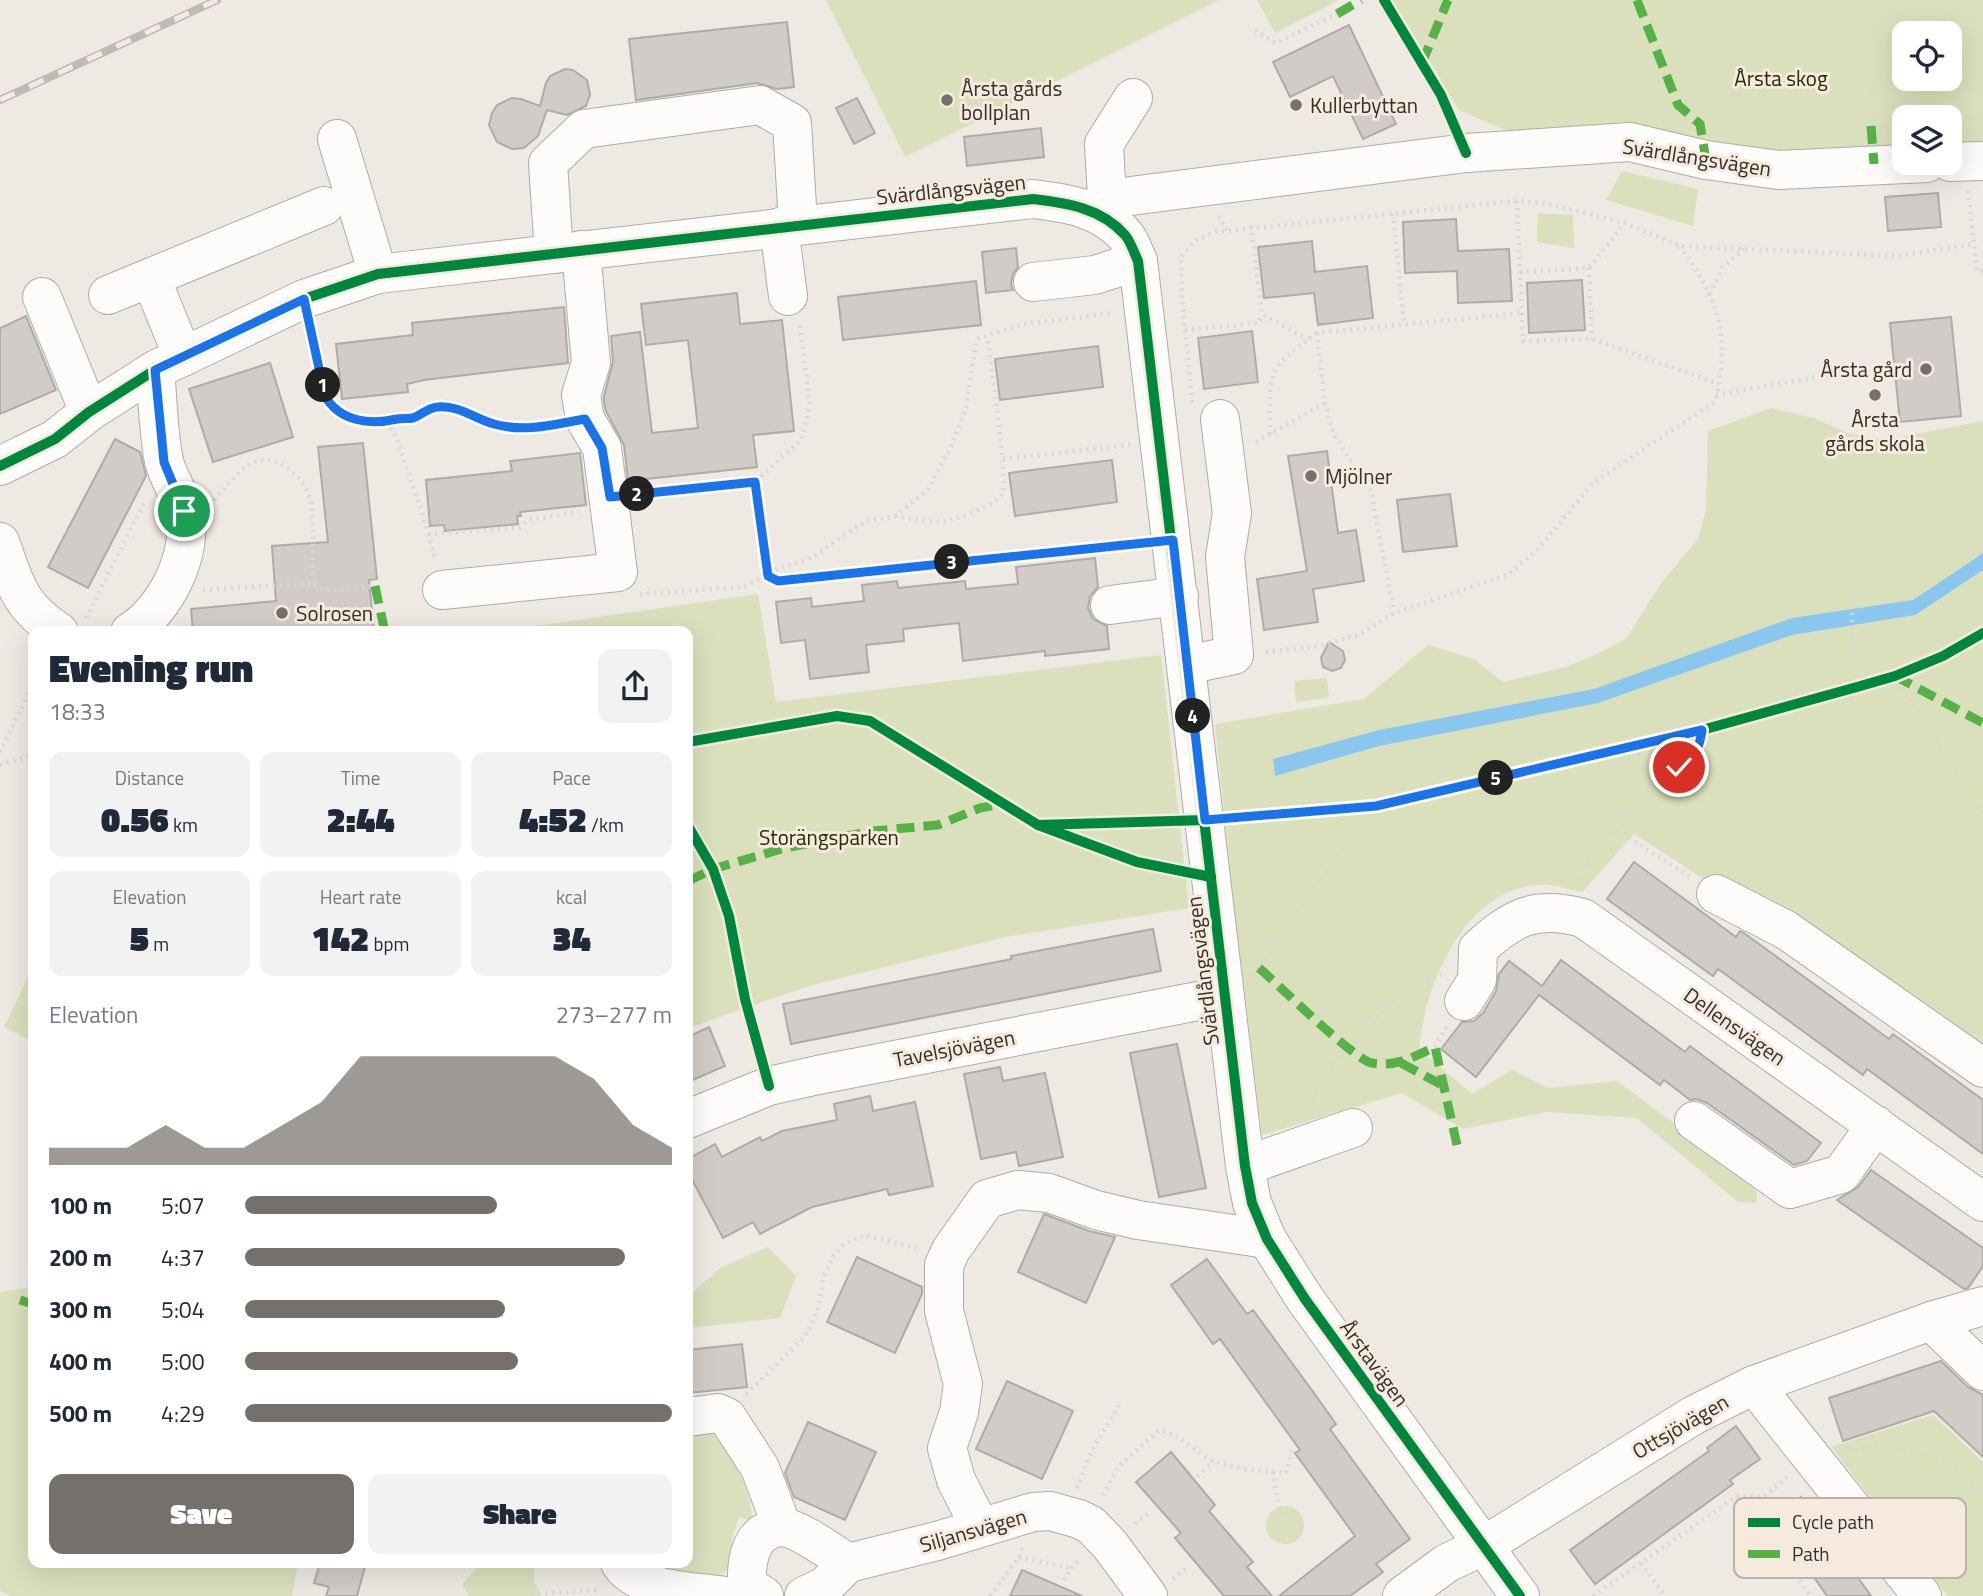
<!DOCTYPE html>
<meta charset="utf-8">
<style>
:root{--surface:#fff;--page:#f2f2f3;--text:#1f2937;--muted:#747a83;--accent:#75706b}
body{margin:0;font-family:"Titillium Web",sans-serif;background:var(--page);color:var(--text);height:100vh;display:flex;flex-direction:column;font-size:26px;white-space:nowrap}
*{box-sizing:border-box;margin:0}
p{font-size:23px;color:var(--muted)}
.icon{flex:none;width:38px;height:38px;fill:none;stroke:currentColor;stroke-width:2;stroke-linecap:round;stroke-linejoin:round}
.map{position:relative;flex:1;overflow:hidden}
.drawer{position:absolute;left:28px;top:626px;width:665px;height:942px;display:flex;flex-direction:column;background:var(--surface);border-radius:14px;box-shadow:0 7px 28px #0002}
.drawer>*{flex:none}
.fabs{position:absolute;left:1892px;top:21px;display:grid;gap:14px}
.fabs a{display:grid;place-items:center;width:70px;height:70px;border-radius:14px;background:var(--surface);box-shadow:0 7px 28px #0002;font-size:35px}
.pin{position:absolute;display:grid;place-items:center;width:60px;height:60px;color:#fff;margin:-30px;border:4px solid #fff;border-radius:50%;box-shadow:0 2px 7px #0007}
.km{position:absolute;width:35px;height:35px;margin:-18px;border-radius:50%;background:#222;color:#fff;font-size:19px;line-height:35px;text-align:center}
.round{display:grid;place-items:center;flex:none;width:74px;height:74px;border-radius:14px;background:var(--page)}
.head{display:flex;align-items:center;justify-content:space-between;height:119px;padding:0 21px}
h1{font-size:38px;font-weight:800;line-height:52px}
.figures{display:grid;grid-template-columns:repeat(3,1fr);gap:10px;height:119px;padding:7px 21px}
.figures div{display:grid;align-content:center;border-radius:14px;background:var(--page);text-align:center}
.figures b{font-size:35px;font-weight:800}
.figures small{font-size:19px;font-weight:400}
.figures p{font-size:19px}
.chart{height:196px;padding:14px 21px}
.chart p{display:flex;justify-content:space-between}
.chart svg{width:100%;height:126px;margin-top:7px;fill:var(--accent);opacity:.7}
.button{display:flex;gap:14px;margin-top:auto;padding:14px 21px}
.button a{flex:1;height:80px;border-radius:14px;background:var(--accent);color:#fff;font-size:28px;font-weight:800;line-height:80px;text-align:center}
.button a+a{background:var(--page);color:var(--text)}
ul{padding:0 21px;list-style:none;font-size:23px}
li{display:grid;grid-template-columns:112px 84px 1fr;align-items:center;height:52px}
li i{height:18px;border-radius:9px;background:var(--accent)}
.map>svg:first-child{display:block}
.green{fill:#dae0bc;fill-rule:evenodd}
.water{fill:#8ac6ee}
.building{fill:#d1ccc7;stroke:#afaba6;stroke-width:2}
.lines{fill:none;stroke-linecap:round;stroke-linejoin:round}
.minor-casing{stroke:#b0aba6;stroke-width:40}
.path{stroke:#d9d7d5;stroke-width:4.5;stroke-dasharray:2 5;stroke-linecap:butt}
.minor{stroke:#fdfcfb;stroke-width:38}
.rail-casing{stroke:#bdbbb9;stroke-width:8}
.rail{stroke:#f5eadd;stroke-width:5;stroke-dasharray:16;stroke-linecap:butt}
.quiet{stroke:#56b246;stroke-width:9;stroke-dasharray:18 9;stroke-linecap:butt}
.cycleway-casing{stroke:#f5eadd;stroke-width:15}
.cycleway{stroke:#00873e;stroke-width:10}
.route-casing{stroke:#fff;stroke-width:14}
.route{stroke:#1a73e8;stroke-width:9}
.poi-dot{fill:#75706b;stroke:#f5eadd;stroke-width:2.5}
.labels{text-anchor:middle;dominant-baseline:central;stroke-width:6;stroke-linejoin:round;paint-order:stroke}
.park-label{font-size:21px;fill:#262d05;stroke:#f5eadd}
.poi-label{font-size:21px;fill:#332f2a;stroke:#f5eadd;text-anchor:start}
.street-label{font-size:21px;fill:#332f2a;stroke:#f5eadd}
.key{fill:#f5eadd;stroke:#bbb2a7;stroke-width:2}
.key-label{font-size:19px;fill:#332f2a}
</style>
<div class="map">
<svg width="1983" height="1596" viewBox="0 0 1983 1596">
<rect width="100%" height="100%" fill="#efe9e3"/>
<!-- green -->
<g class="green">
<polygon points="826,0 1219,0 905,157"/>
<polygon points="1257,0 1339,0 1275,33"/>
<path d="M1392 0H1983V154H1950V117H1904V155L1785 159 1509 132 1459 110ZM1904 33H1950V79H1904Z"/>
<polygon points="1622,171 1698,189 1693,226 1606,200"/>
<polygon points="1538,213 1573,215 1574,248 1537,242"/>
<path d="M1771 408 1814 418 1850 434 1884 440 1983 421V1046L1723 891 1634 834 1582 892C1572 890 1560 886 1550 885 1483 881 1445 946 1428 1002 1423 1017 1421 1034 1419 1049L1472 1094 1512 1070 1548 1088 1617 1081 1757 1185 1756 1203 1738 1202 1637 1118 1546 1112 1463 1129 1402 1093 1262 1135 1234 905 1215 724 1364 699 1428 645 1474 659 1503 682 1566 667 1601 652 1627 638 1661 583 1698 539 1706 510 1708 431Z"/>
<polygon points="758,594 776,702 1161,655 1189,908 1006,937 809,986 688,1028 688,632 494,632"/>
<polygon points="1327,678 1329,698 1296,702 1294,681"/>
<polygon points="33,967 33,1042 4,1027"/>
<polygon points="768,1247 796,1276 780,1318 688,1328 688,1297 720,1268"/>
<polygon points="33,1287 33,1563 298,1563 292,1596 11,1596 0,1591 0,1292"/>
<polygon points="1933,1415 1983,1462 1983,1596 1948,1596 1831,1447"/>
<path d="M688 1432H715C737 1467 747 1480 753 1522L739 1517 731 1542 741 1547 725 1572 713 1580 639 1563H688Z"/>
<circle cx="1285" cy="1525" r="19"/>
<polygon points="475,1563 534,1563 534,1582 542,1596 469,1596 462,1584 475,1570"/>
</g>
<!-- water -->
<polygon class="water" points="1983,552 1983,570 1915,615 1792,635 1598,703 1379,746 1275,776 1273,759 1379,730 1594,689 1792,618 1913,600 1979,556"/>
<!-- building -->
<g class="building">
<polygon points="787,22 794,87 777,89 757,83 636,100 629,39"/>
<polygon points="1349,25 1396,124 1363,139 1333,76 1290,97 1273,62"/>
<polygon points="565,69 573,70 587,80 590,95 586,106 567,115 547,110 538,136 524,148 512,149 497,142 489,125 492,113 497,105 512,98 521,99 540,106 546,83 550,76"/>
<polygon points="857,98 875,133 854,144 836,108"/>
<polygon points="1041,128 1044,157 967,166 964,137"/>
<polygon points="1938,193 1941,227 1888,231 1885,197"/>
<polygon points="1456,219 1458,251 1509,249 1512,301 1458,303 1457,271 1405,273 1403,222"/>
<polygon points="1312,241 1315,272 1367,266 1373,318 1318,325 1314,293 1264,298 1258,247"/>
<polygon points="1016,248 1018,267 1013,274 1011,284 1013,290 986,293 982,252"/>
<polygon points="1582,280 1585,330 1529,333 1527,283"/>
<polygon points="976,281 981,325 843,340 838,297"/>
<polygon points="737,293 740,324 782,320 794,431 753,435 757,467 628,481 624,445 606,411 604,402 604,396 613,362 611,336 640,332 652,433 698,428 688,340 646,345 641,304"/>
<polygon points="564,307 568,363 424,380 407,384 408,392 342,399 336,344 413,335 412,323"/>
<polygon points="26,316 56,390 0,414 0,328"/>
<polygon points="1951,317 1961,416 1900,422 1890,323"/>
<polygon points="1252,331 1258,382 1204,389 1198,338"/>
<polygon points="1098,346 1103,387 1000,400 995,359"/>
<polygon points="270,363 293,437 213,462 189,389"/>
<polygon points="115,439 140,452 146,476 88,588 48,567"/>
<polygon points="363,443 377,579 369,580 374,632 193,632 191,609 276,601 272,546 328,542 318,447"/>
<polygon points="1327,451 1338,533 1356,530 1364,581 1313,589 1318,622 1264,630 1257,579 1307,571 1288,456"/>
<polygon points="580,453 586,505 520,512 521,516 517,516 518,524 445,531 444,525 430,526 426,480 512,471 510,461"/>
<polygon points="1112,460 1117,502 1015,516 1009,473"/>
<polygon points="1450,494 1457,546 1403,552 1397,500"/>
<polygon points="1095,558 1098,587 1090,596 1088,608 1093,619 1107,626 1109,649 1045,656 1045,651 963,661 959,623 903,629 904,641 866,645 869,672 810,679 805,640 781,643 776,602 811,598 812,607 864,601 862,585 897,581 898,588 965,581 966,589 1018,584 1016,567"/>
<polygon points="1329,642 1343,651 1345,660 1341,668 1332,671 1323,667 1321,658"/>
<polygon points="1634,862 1736,937 1740,931 1744,933 1889,1039 1893,1034 1983,1100 1983,1154 1867,1069 1863,1075 1718,969 1713,976 1607,899"/>
<polygon points="1153,929 1161,971 791,1044 783,1004 1012,959 1011,956"/>
<polygon points="1561,960 1685,1052 1690,1046 1821,1143 1807,1161 1794,1165 1707,1103 1697,1099 1690,1100 1664,1080 1660,1085 1539,995 1476,1077 1441,1049 1462,1022 1474,1021 1483,1013 1496,991 1499,974 1509,961 1542,986"/>
<polygon points="709,1027 725,1066 688,1082 688,1037"/>
<polygon points="1177,1044 1206,1188 1159,1197 1130,1053"/>
<polygon points="1000,1067 1003,1081 1045,1073 1063,1157 1019,1166 1016,1152 981,1159 964,1074"/>
<polygon points="870,1096 873,1111 915,1102 933,1186 889,1195 887,1189 812,1207 760,1234 753,1222 723,1238 688,1172 688,1159 715,1144 722,1157 760,1137 762,1141 782,1131 837,1120 834,1104"/>
<polygon points="1871,1170 1983,1248 1983,1266 1968,1288 1964,1289 1837,1200 1858,1187"/>
<polygon points="1044,1214 1089,1231 1115,1237 1086,1303 1018,1272"/>
<polygon points="857,1257 922,1287 922,1294 895,1353 827,1322"/>
<polygon points="1207,1259 1247,1314 1253,1310 1314,1393 1336,1424 1330,1429 1410,1539 1376,1564 1383,1572 1350,1596 1279,1596 1355,1536 1295,1453 1300,1450 1220,1339 1213,1344 1171,1285"/>
<polygon points="742,1344 747,1387 688,1393 688,1350"/>
<polygon points="1941,1361 1968,1387 1983,1395 1983,1457 1934,1411 1843,1441 1829,1398"/>
<polygon points="1007,1381 1073,1411 1042,1479 976,1449"/>
<polygon points="808,1422 876,1452 845,1520 794,1497 785,1473"/>
<polygon points="1736,1426 1760,1459 1730,1480 1733,1484 1595,1584 1570,1550 1709,1451 1707,1448"/>
<polygon points="1171,1452 1215,1505 1209,1511 1253,1562 1247,1567 1272,1596 1224,1596 1175,1538 1181,1533 1136,1482"/>
<polygon points="1801,1497 1871,1596 1827,1596 1798,1554 1772,1518"/>
<polygon points="320,1563 366,1563 357,1596 326,1596 329,1587 314,1583"/>
<polygon points="1022,1570 1082,1596 1010,1596"/>
</g>
<g class="lines">
<!-- minor casing -->
<g class="minor-casing">
<g id="minor">
<polyline points="337,139 378,274"/>
<polyline points="1950,162 1983,161"/>
<polyline points="1107,199 1104,144 1133,98"/>
<polyline points="1098,213 1107,199 1466,153 1630,142 1706,160 1778,170 1927,163"/>
<polyline points="779,227 788,296"/>
<polyline points="554,254 548,163 584,129 760,105 792,123 798,224"/>
<polyline points="151,278 183,357"/>
<polyline points="1033,282 1095,275 1138,261"/>
<polyline points="108,295 324,206"/>
<polyline points="42,297 89,412"/>
<path d="M0 466 55 439 89 412 155 370 304 299 378 274 1033 199C1067 203 1101 208 1125 235 1131 242 1134 253 1138 261L1245 1166 1252 1203 1267 1239 1305 1299 1520 1596"/>
<path d="M0 542C15 584 19 606 59 632"/>
<polyline points="442,590 618,572 602,448 585,419 581,395 591,363 581,250"/>
<polyline points="1110,605 1179,596"/>
<path d="M130 632C165 611 195 552 184 511 180 494 168 478 164 461 158 432 158 400 155 370"/>
<polyline points="1187,665 1234,655 1225,557 1232,513 1220,419"/>
<polyline points="1716,894 1786,930 1983,1068"/>
<path d="M1464 1001 1477 980 1478 949C1513 917 1535 905 1583 918L1983 1202"/>
<polyline points="688,1119 769,1086 818,1075 1224,996"/>
<polyline points="1694,1121 1790,1189 1841,1174 1876,1125"/>
<polyline points="1245,1166 1353,1128"/>
<polyline points="1931,1321 1983,1371"/>
<polyline points="1754,1385 1922,1596"/>
<polyline points="688,1417 718,1413 727,1417 760,1468 782,1527"/>
<polyline points="980,1527 956,1480 947,1448 959,1412 963,1384 944,1311 944,1265 951,1250 987,1199 1018,1190 1049,1193 1096,1210 1138,1220 1267,1239"/>
<path d="M620 1563C639 1592 692 1591 725 1596"/>
<path d="M764 1596 747 1585C746 1561 750 1529 781 1527 797 1527 834 1554 848 1563"/>
<polyline points="804,1596 825,1586 848,1563 937,1541 1033,1512 1050,1511 1079,1519 1091,1525 1110,1545 1148,1596"/>
<polyline points="1402,1596 1447,1563 1485,1545 1694,1415 1754,1385 1931,1321 1983,1306"/>
</g>
</g>
<!-- path -->
<g class="path">
<polyline points="1255,31 1276,43 1337,14"/>
<polyline points="1968,191 1977,271 1983,271"/>
<polyline points="1517,201 1523,341 1592,339 1719,384"/>
<polyline points="1393,214 1404,324"/>
<polyline points="1219,216 1227,231"/>
<polyline points="1251,226 1262,314 1308,339"/>
<polyline points="1589,268 1592,339"/>
<polyline points="1520,272 1589,268 1625,223"/>
<polyline points="1710,294 1722,268 1744,249"/>
<polyline points="800,326 810,405 802,439 755,482 768,576 778,581 1140,542"/>
<path d="M311 330C327 403 322 432 410 418 420 416 429 407 439 407 460 408 476 420 496 425 517 430 534 429 554 424"/>
<polyline points="1185,330 1259,323 1262,314"/>
<polyline points="1317,333 1325,403 1334,435 1371,491 1394,613"/>
<polyline points="1716,395 1862,369"/>
<polyline points="1192,402 1182,299 1181,256 1198,239 1215,232 1517,201 1549,204 1625,223 1680,246 1897,256 1974,244"/>
<polyline points="387,422 396,436 429,534 519,528 528,520 579,512"/>
<path d="M1270 434C1270 371 1264 371 1317 333L1522 313"/>
<polyline points="1256,442 1325,403"/>
<polyline points="1003,459 1130,445"/>
<polyline points="641,494 755,482"/>
<path d="M214 500C236 476 256 442 291 471 300 478 308 489 311 502 315 524 312 558 313 583"/>
<path d="M895 516C910 518 929 523 944 521 958 519 995 506 1002 494 1009 481 990 361 988 338"/>
<polyline points="429,534 435,560"/>
<polyline points="1852,585 1852,640 1857,687"/>
<polyline points="203,590 313,583 325,590 375,586"/>
<polyline points="640,594 744,587 777,569 807,560 866,521 895,516 928,489 949,451 965,412 977,339 1023,324 1114,313"/>
<polyline points="86,618 145,501"/>
<path d="M1266 652 1313 647 1358 635 1394 613 1507 575 1538 549 1594 482 1715 402C1731 337 1719 299 1680 247"/>
<polyline points="1895,676 1983,814"/>
<polyline points="0,752 33,684"/>
<polyline points="0,765 33,755"/>
<polyline points="1617,830 1692,878"/>
<polyline points="1584,886 1581,877 1589,856 1636,808 1655,776 1679,767 1692,758 1701,743 1702,730"/>
<polyline points="1254,976 1371,806"/>
<polyline points="1435,1047 1448,1025"/>
<polyline points="1304,1111 1339,1058 1404,991 1441,975"/>
<polyline points="746,1394 803,1339 812,1324 819,1306 823,1279 833,1256 844,1244 865,1235 916,1248"/>
<polyline points="1848,1450 1876,1445 1928,1455 1956,1469 1983,1494"/>
<polyline points="1273,1472 1278,1503 1283,1516"/>
<polyline points="1197,1476 1214,1462"/>
<polyline points="1077,1488 1091,1452 1121,1402"/>
<path d="M1103 1495 1119 1466 1159 1430C1179 1434 1194 1450 1211 1460 1224 1467 1269 1472 1286 1473L1293 1447"/>
<polyline points="1737,1496 1810,1596"/>
<polyline points="1135,1524 1151,1511"/>
<polyline points="1019,1557 1071,1568"/>
<polyline points="1641,1563 1665,1596"/>
<polyline points="1173,1579 1188,1567"/>
<polyline points="1064,1580 1071,1568 1080,1559"/>
<polyline points="532,1596 535,1594 600,1590"/>
<polyline points="990,1596 1019,1557 1022,1548"/>
<polyline points="1593,1596 1737,1496 1763,1497 1787,1477"/>
</g>
<!-- minor -->
<use href="#minor" class="minor"/>
<!-- rail casing -->
<g class="rail-casing">
<polyline id="rail" points="0,100 217,0"/>
</g>
<!-- rail -->
<use href="#rail" class="rail"/>
<!-- quiet -->
<g class="quiet">
<polyline points="1637,0 1678,105 1700,124 1706,160"/>
<polyline points="1337,14 1361,0"/>
<polyline points="1422,63 1448,0"/>
<polyline points="1871,126 1874,164"/>
<polyline points="375,586 385,632"/>
<polyline points="1895,676 1983,723"/>
<polyline points="688,881 713,869 785,848 873,831 938,825 980,808 1002,804"/>
<path d="M1259 968C1279 985 1353 1059 1372 1063 1395 1068 1415 1056 1435 1047L1457 1145"/>
<polyline points="1401,1063 1444,1086"/>
<polyline points="20,1300 33,1304"/>
</g>
<!-- cycleway casing -->
<g class="cycleway-casing">
<g id="cycleway">
<polyline points="1384,0 1441,95 1466,153"/>
<path d="M0 466 55 439 89 412 155 370 304 299 378 274 1033 199C1067 203 1101 208 1125 235 1131 242 1134 253 1138 261L1245 1166 1252 1203 1267 1239 1305 1299 1520 1596"/>
<polyline points="688,742 837,716 870,721 1038,825 1137,862 1211,877"/>
<polyline points="1038,825 1205,820 1376,806 1702,730 1857,687 1895,676 1943,656 1983,633"/>
<polyline points="688,826 713,869 729,916 745,999 769,1086"/>
</g>
</g>
<!-- cycleway -->
<use href="#cycleway" class="cycleway"/>
</g>
<g class="lines">
<!-- route casing -->
<g class="route-casing">
<path id="route" d="M184 511 164 462 155 370 304 299 325 396C340 422 370 425 397 419 402 418 408 419 413 418 421 415 429 407 438 407 458 405 476 419 494 424 525 433 555 424 585 419L602 448 610 497 755 482 768 576 778 581 1173 540 1205 820 1376 806 1702 730C1700 748 1694 757 1679 767"/>
</g>
<!-- route -->
<use href="#route" class="route"/>
</g>
<!-- markers -->
<g class="poi-dot">
<circle cx="947" cy="100" r="7"/>
<circle cx="1296" cy="105" r="7"/>
<circle cx="1926" cy="369" r="7"/>
<circle cx="1875" cy="395" r="7"/>
<circle cx="1311" cy="476" r="7"/>
<circle cx="282" cy="613" r="7"/>
</g>
<g class="labels">
<!-- park labels -->
<g class="park-label">
<text x="1781" y="78">Årsta skog</text>
<text x="829" y="837">Storängsparken</text>
</g>
<!-- poi labels -->
<g class="poi-label">
<text x="961" y="88">Årsta gårds<tspan x="961" dy="24">bollplan</tspan></text>
<text x="1310" y="105">Kullerbyttan</text>
<text x="1912" y="369" text-anchor="end">Årsta gård</text>
<text x="1875" y="419" text-anchor="middle">Årsta<tspan x="1875" dy="24">gårds skola</tspan></text>
<text x="1325" y="476">Mjölner</text>
<text x="296" y="613">Solrosen</text>
</g>
<!-- street labels -->
<g class="street-label">
<text transform="translate(1697 157) rotate(9)">Svärdlångsvägen</text>
<text transform="translate(951 189) rotate(-6)">Svärdlångsvägen</text>
<text transform="translate(1202 971) rotate(-97)">Svärdlångsvägen</text>
<text transform="translate(1735 1026) rotate(35)">Dellensvägen</text>
<text transform="translate(954 1048) rotate(-11)">Tavelsjövägen</text>
<text transform="translate(1375 1363) rotate(54)">Årstavägen</text>
<text transform="translate(1680 1426) rotate(-30)">Ottsjövägen</text>
<text transform="translate(973 1530) rotate(-16)">Siljansvägen</text>
</g>
</g>
<!-- legend -->
<rect x="1734" y="1498" width="232" height="80" rx="10" class="key"/>
<rect x="1748" y="1518" width="32" height="9" fill="#00873e"/>
<rect x="1748" y="1550" width="32" height="8" fill="#56b246"/>
<g class="key-label">
<text x="1792" y="1529">Cycle path</text>
<text x="1792" y="1561">Path</text>
</g>
</svg>
<div class="fabs">
<a><svg class="icon" aria-label="locate" viewBox="0 0 24 24"><circle cx="12" cy="12" r="6"/><path d="M12 2v4M12 18v4M2 12h4M18 12h4"/></svg></a>
<a><svg class="icon" aria-label="layers" viewBox="0 0 24 24"><path d="M12 4l9 5-9 5-9-5zM3 14l9 5 9-5"/></svg></a>
</div>
<div class="pin" style="left:184px;top:511px;background:#1e9e55"><svg class="icon" aria-label="arrive" viewBox="0 0 24 24"><path d="M6 21V4h12l-3 4 3 4H6"/></svg></div>
<div class="pin" style="left:1679px;top:767px;background:#d93025"><svg class="icon" aria-label="check" viewBox="0 0 24 24"><path d="M5 12l5 5 9-10"/></svg></div>
<b class="km" style="left:323px;top:385px">1</b>
<b class="km" style="left:637px;top:494px">2</b>
<b class="km" style="left:952px;top:562px">3</b>
<b class="km" style="left:1193px;top:716px">4</b>
<b class="km" style="left:1496px;top:778px">5</b>
<section class="drawer">
<div class="head"><div><h1>Evening run</h1><p>18:33</p></div><a class="round"><svg class="icon" aria-label="share" viewBox="0 0 24 24"><path d="M12 15V3M7 8l5-5 5 5M5 13v7h14v-7"/></svg></a></div>
<div class="figures">
<div><p>Distance</p><b>0.56<small> km</small></b></div>
<div><p>Time</p><b>2:44</b></div>
<div><p>Pace</p><b>4:52<small> /km</small></b></div>
</div>
<div class="figures">
<div><p>Elevation</p><b>5<small> m</small></b></div>
<div><p>Heart rate</p><b>142<small> bpm</small></b></div>
<div><p>kcal</p><b>34</b></div>
</div>
<div class="chart"><p><span>Elevation</span>273–277 m</p>
<svg viewBox="0 0 160 44" preserveAspectRatio="none"><path d="M0 44V38L10 38L20 38L30 30L40 38L50 38L60 30L70 22L80 6L90 6L100 6L110 6L120 6L130 6L140 14L150 30L160 38V44z"/></svg>
</div>
<ul>
<li><b>100 m</b>5:07<i style="width:59%"></i></li>
<li><b>200 m</b>4:37<i style="width:89%"></i></li>
<li><b>300 m</b>5:04<i style="width:61%"></i></li>
<li><b>400 m</b>5:00<i style="width:64%"></i></li>
<li><b>500 m</b>4:29<i style="width:100%"></i></li>
</ul>
<div class="button"><a>Save</a><a>Share</a></div>
</section>
</div>
